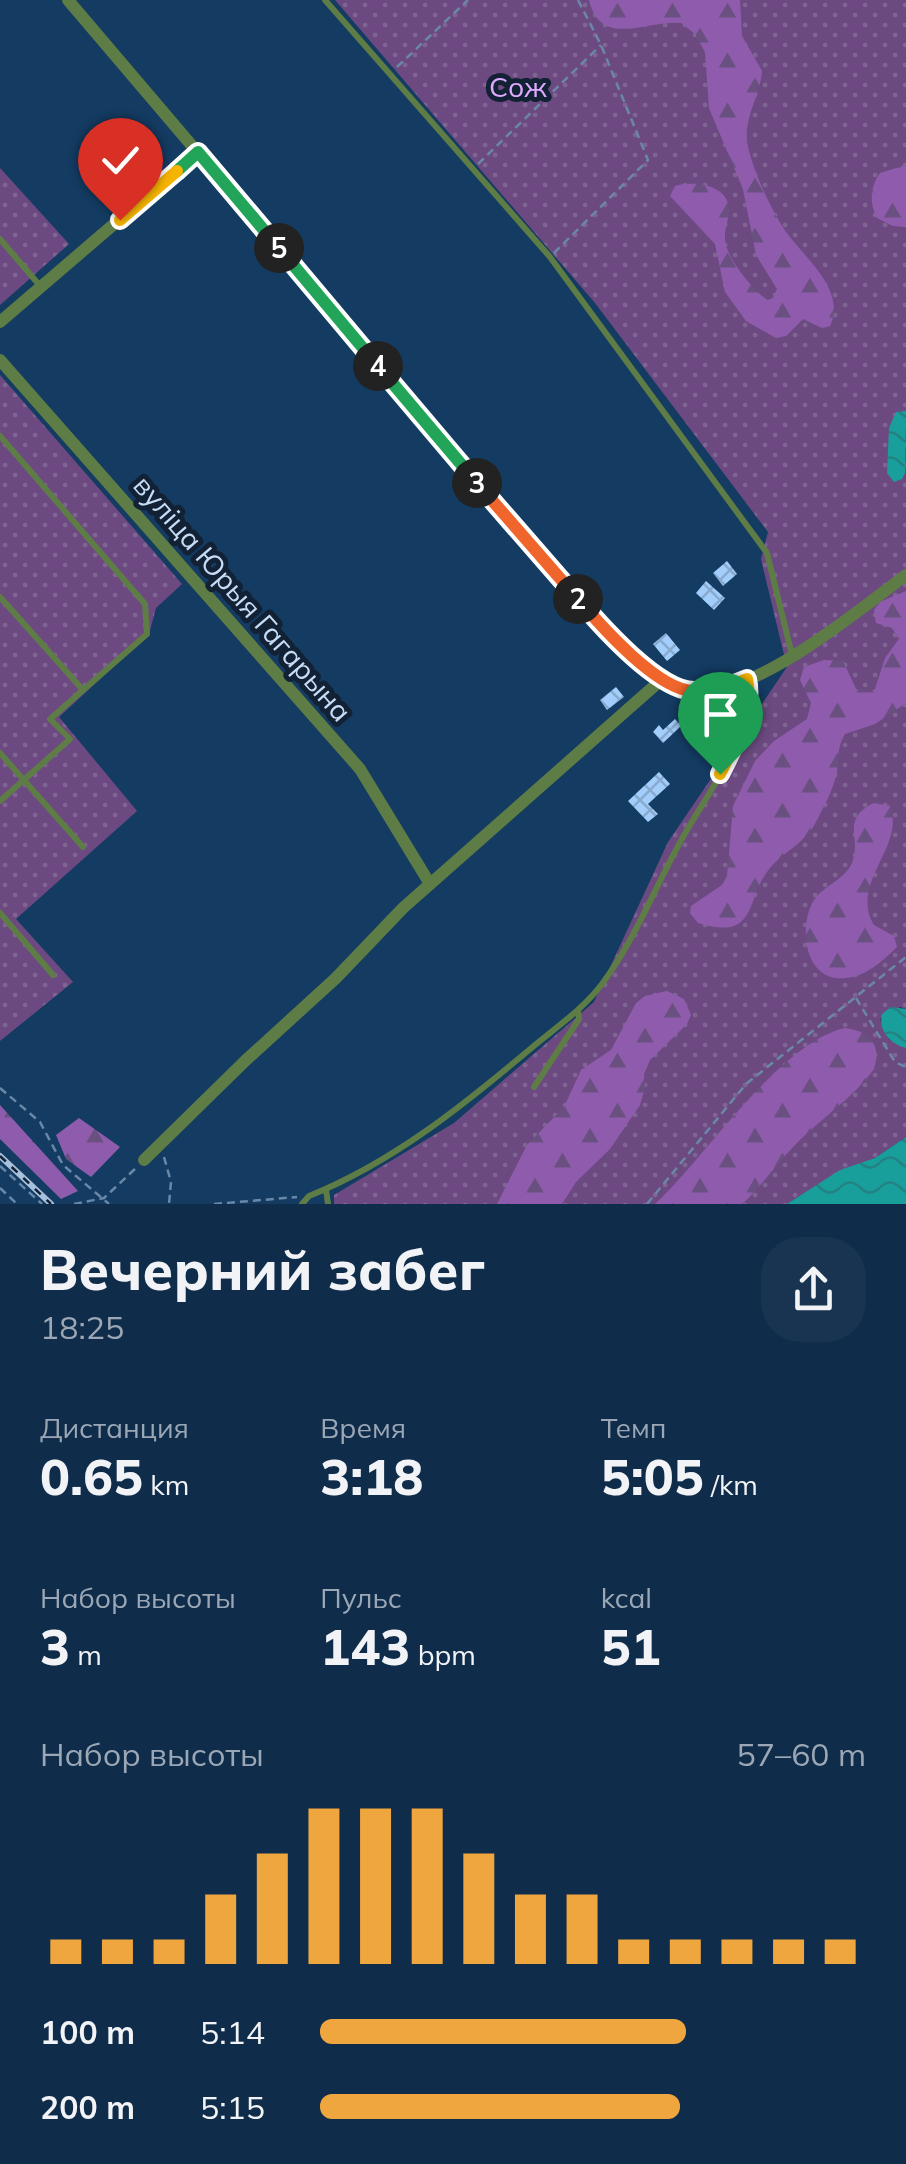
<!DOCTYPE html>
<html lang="ru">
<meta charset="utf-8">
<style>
:root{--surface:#0f2c4a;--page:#183451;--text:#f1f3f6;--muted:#9ba7b5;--accent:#f0a63e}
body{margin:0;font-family:Mulish,sans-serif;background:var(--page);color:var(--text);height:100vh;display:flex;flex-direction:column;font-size:38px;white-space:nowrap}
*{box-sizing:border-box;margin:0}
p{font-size:32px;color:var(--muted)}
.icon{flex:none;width:55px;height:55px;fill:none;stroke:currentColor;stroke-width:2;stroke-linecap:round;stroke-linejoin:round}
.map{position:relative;height:1204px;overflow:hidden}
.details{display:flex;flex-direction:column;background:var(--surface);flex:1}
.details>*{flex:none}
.pin{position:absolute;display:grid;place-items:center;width:85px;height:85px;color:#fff;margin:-102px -42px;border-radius:50% 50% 50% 0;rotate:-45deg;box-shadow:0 0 10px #0007}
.pin .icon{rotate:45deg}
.km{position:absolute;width:50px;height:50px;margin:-25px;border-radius:50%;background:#222;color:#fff;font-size:28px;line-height:50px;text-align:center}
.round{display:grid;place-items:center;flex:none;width:105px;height:105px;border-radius:40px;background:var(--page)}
.overview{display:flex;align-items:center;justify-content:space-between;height:170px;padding:0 40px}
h1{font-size:55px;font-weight:800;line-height:75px}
.metrics{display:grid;grid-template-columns:repeat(3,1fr);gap:15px;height:170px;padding:10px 40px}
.metrics div{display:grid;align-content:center}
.metrics b{font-size:50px;font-weight:800}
.metrics small{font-size:28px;font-weight:400}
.metrics p{font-size:28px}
.chart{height:280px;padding:20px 40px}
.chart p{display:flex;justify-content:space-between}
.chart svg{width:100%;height:180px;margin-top:10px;stroke:var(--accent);stroke-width:6}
ul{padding:0 40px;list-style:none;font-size:32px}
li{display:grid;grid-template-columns:160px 120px 1fr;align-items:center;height:75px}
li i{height:25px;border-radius:12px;background:var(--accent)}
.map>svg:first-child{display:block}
.grass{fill:url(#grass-dots)}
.forest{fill:url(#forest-firs)}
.water{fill:url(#water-waves)}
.building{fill:url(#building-cross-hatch)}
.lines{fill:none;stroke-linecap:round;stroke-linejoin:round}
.path{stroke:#6988a8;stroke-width:2.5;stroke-dasharray:8 5;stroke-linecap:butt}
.service{stroke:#5e7c45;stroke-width:6}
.minor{stroke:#5e7c45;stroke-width:12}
.rail-casing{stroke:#a7c0db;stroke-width:6}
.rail{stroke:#122234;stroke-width:2.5;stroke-dasharray:8;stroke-linecap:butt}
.split-1-casing{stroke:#fff;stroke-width:20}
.split-2-casing{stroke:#fff;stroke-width:20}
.split-3-casing{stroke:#fff;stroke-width:20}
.split-4-casing{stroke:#fff;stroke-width:20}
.split-5-casing{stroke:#fff;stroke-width:20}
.split-6-casing{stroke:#fff;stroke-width:20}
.split-7-casing{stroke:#fff;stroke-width:20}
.split-1{stroke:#f5b400;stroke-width:12}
.split-2{stroke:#f0652b;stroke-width:12}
.split-3{stroke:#f0652b;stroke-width:12}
.split-4{stroke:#22a559;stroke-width:12}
.split-5{stroke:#22a559;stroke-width:12}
.split-6{stroke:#22a559;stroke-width:12}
.split-7{stroke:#f5b400;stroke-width:12}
.labels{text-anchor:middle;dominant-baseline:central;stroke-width:10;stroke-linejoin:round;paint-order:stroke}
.park-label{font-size:28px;fill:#dea9ff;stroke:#122234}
.street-label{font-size:28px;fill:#c7ddf5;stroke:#122234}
</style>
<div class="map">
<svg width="906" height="1204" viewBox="0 0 906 1204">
<defs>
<pattern id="grass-dots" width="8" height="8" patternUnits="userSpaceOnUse" patternTransform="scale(2.5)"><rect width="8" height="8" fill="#6c4a81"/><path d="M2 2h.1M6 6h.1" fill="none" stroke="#806493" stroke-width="1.8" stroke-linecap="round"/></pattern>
<pattern id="forest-firs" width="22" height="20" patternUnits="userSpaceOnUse" patternTransform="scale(2.5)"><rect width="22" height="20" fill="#8f5cad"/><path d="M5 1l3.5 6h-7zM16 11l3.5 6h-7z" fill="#6a5080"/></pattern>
<pattern id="water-waves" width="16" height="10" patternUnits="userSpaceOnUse" patternTransform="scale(2.5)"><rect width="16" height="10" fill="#189f9b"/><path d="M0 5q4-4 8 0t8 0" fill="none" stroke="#238383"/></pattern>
<pattern id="building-cross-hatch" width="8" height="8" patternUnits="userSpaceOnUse" patternTransform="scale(2.5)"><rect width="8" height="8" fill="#a3cdfb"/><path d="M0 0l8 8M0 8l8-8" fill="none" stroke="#89aacf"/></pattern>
</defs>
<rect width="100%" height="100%" fill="#143b62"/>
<!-- grass -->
<g class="grass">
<polygon points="335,0 906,0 906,1009 900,1007 880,1019 889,1039 906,1048 906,1137 875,1158 832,1176 787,1204 334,1204 334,1195 454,1123 594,1002 668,842 787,667 761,559 768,532 595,303"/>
<polygon points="0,168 69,244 0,305"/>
<polygon points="0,375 182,584 156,608 149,634 59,717 137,811 16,919 73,982 0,1041"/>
</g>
<!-- forest -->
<g class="forest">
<path d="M589 0H740L742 36 762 71C760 98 742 119 748 147 754 172 768 203 782 226 799 254 848 288 830 326L822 328 803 319 786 336 776 338 746 321 725 292 715 244 670 196 675 186C695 180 732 185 729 214 727 225 723 233 726 245 729 260 755 293 768 300L773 298 777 289 756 255 743 189 709 108 705 52 695 34 681 23C647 19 601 50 589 0Z"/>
<path d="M906 165V227L893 226 877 218C869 202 870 187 880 173Z"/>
<path d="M906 591V703L875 724 845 734C837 747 839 757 837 771 834 789 824 806 816 822 804 845 781 852 767 872 745 902 757 941 698 923L690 913 691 906 722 885 727 876 733 806 755 761 774 741 807 719 811 703 800 680 804 667 824 660 843 661 856 689 869 692 875 689 885 658 899 639 892 628 876 623 874 610 880 602Z"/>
<path d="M874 803 890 806C906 846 849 883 874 925L894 936 897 947C885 959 868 974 852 977 809 987 799 938 810 908 819 885 843 883 852 863 863 839 839 820 874 803Z"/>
<polygon points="667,991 684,999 691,1015 687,1024 650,1060 644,1074 645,1088 640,1105 610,1149 576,1182 562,1204 497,1204 527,1145 564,1107 581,1070 611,1050 636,1003 645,996"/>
<path d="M845 1028C869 1031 882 1044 874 1069 852 1099 820 1119 795 1145 776 1164 762 1186 742 1204H655C706 1157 779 1043 845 1028Z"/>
<polygon points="0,1105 78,1191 61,1199 0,1139"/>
<polygon points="79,1118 120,1147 91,1177 66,1159 56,1135"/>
</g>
<!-- water -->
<g class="water">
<polygon points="906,411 905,473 902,479 894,482 887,473 889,428 896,412"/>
<path d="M891 1007 906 1009V1048C890 1044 878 1030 882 1014Z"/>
<polygon points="906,1137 906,1204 787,1204 840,1170 875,1158"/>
</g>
<!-- building -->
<g class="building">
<polygon points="727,561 737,574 723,586 713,573"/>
<polygon points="706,581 725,598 714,610 696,593"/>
<polygon points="666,633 680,650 667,661 653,644"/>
<polygon points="616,687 624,697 607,710 600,700"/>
<polygon points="675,719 681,726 663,743 653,732 659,725 663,730"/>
<polygon points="659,772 670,784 648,804 658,814 648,822 628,801"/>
</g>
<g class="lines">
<!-- path -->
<g class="path">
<polyline points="397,67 468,0"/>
<polyline points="478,164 601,45"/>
<polyline points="554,253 648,160 601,45 578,0"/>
<polyline points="856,998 895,1062 906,1067"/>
<polyline points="0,1088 40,1122 63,1165 109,1204"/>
<polyline points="164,1157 171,1182 169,1204"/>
<polyline points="0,1166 42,1204"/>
<polyline points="0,1188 17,1204"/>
<polyline points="74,1204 104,1198 136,1168"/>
<polyline points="214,1204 297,1197"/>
<polyline points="647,1204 746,1084 906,957"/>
</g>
<!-- service -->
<g class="service">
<polyline points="325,0 550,257 767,553 792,655"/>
<polyline points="0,239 41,287"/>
<polyline points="0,436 145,604 147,634 50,719 70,739 0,801"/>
<polyline points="0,597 83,690"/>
<polyline points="0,753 83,847"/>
<polyline points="0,913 53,975"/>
<polyline points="534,1087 579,1019 578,1010"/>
<polyline points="326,1190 328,1204"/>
<path d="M302 1204 309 1196C394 1162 466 1103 535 1045 558 1026 584 1008 602 984 638 936 659 876 690 825 712 788 758 724 747 680"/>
</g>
<!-- minor -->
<g class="minor">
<path d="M68 0 598 623C623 645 655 688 690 692 755 698 856 612 906 575"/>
<polyline points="0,322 198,152"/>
<polyline points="0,360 360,769 430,884"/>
<polyline points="144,1160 245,1061 336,978 403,908 661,680"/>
</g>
<!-- rail casing -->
<g class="rail-casing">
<polyline id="rail" points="0,1156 51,1204"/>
</g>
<!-- rail -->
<use href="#rail" class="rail"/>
</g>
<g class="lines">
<!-- split-1 casing -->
<g class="split-1-casing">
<path id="split-1" d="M696 691 729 686 747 679C754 711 734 746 720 774"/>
</g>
<!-- split-2 casing -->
<g class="split-2-casing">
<path id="split-2" d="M578 599C601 626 660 693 696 691"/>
</g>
<!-- split-3 casing -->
<g class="split-3-casing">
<polyline id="split-3" points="477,483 578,599"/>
</g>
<!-- split-4 casing -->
<g class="split-4-casing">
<polyline id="split-4" points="378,366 477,483"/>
</g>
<!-- split-5 casing -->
<g class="split-5-casing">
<polyline id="split-5" points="279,248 378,366"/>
</g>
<!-- split-6 casing -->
<g class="split-6-casing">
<polyline id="split-6" points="177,171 198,152 279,248"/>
</g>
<!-- split-7 casing -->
<g class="split-7-casing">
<polyline id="split-7" points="120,220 177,171"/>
</g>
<!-- split-1 -->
<use href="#split-1" class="split-1"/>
<!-- split-2 -->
<use href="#split-2" class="split-2"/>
<!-- split-3 -->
<use href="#split-3" class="split-3"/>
<!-- split-4 -->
<use href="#split-4" class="split-4"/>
<!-- split-5 -->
<use href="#split-5" class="split-5"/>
<!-- split-6 -->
<use href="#split-6" class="split-6"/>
<!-- split-7 -->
<use href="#split-7" class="split-7"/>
</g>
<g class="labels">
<!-- park labels -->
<g class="park-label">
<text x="518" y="86">Сож</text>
</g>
<!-- street labels -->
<g class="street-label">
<text transform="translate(243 598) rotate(49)">вуліца Юрыя Гагарына</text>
</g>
</g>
</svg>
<div class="pin" style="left:720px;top:774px;background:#1e9e55"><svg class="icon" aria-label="arrive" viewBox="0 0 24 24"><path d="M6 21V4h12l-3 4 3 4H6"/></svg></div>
<div class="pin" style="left:120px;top:220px;background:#d93025"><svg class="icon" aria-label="check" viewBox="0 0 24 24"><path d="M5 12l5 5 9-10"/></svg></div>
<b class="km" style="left:578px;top:599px">2</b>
<b class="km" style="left:477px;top:483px">3</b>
<b class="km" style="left:378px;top:366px">4</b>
<b class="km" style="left:279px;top:248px">5</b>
</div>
<section class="details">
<div class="overview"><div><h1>Вечерний забег</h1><p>18:25</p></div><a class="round"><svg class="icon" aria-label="share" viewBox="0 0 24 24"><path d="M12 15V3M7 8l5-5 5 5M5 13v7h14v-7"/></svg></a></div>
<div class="metrics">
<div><p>Дистанция</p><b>0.65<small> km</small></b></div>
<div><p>Время</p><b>3:18</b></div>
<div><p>Темп</p><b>5:05<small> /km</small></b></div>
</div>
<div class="metrics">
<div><p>Набор высоты</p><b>3<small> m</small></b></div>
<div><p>Пульс</p><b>143<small> bpm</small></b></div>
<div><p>kcal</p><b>51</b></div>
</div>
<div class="chart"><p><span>Набор высоты</span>57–60 m</p>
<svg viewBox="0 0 160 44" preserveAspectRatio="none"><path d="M5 44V38M15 44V38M25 44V38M35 44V27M45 44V17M55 44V6M65 44V6M75 44V6M85 44V17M95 44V27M105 44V27M115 44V38M125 44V38M135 44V38M145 44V38M155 44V38"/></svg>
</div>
<ul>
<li><b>100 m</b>5:14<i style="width:67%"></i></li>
<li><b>200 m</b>5:15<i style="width:66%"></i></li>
</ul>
</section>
